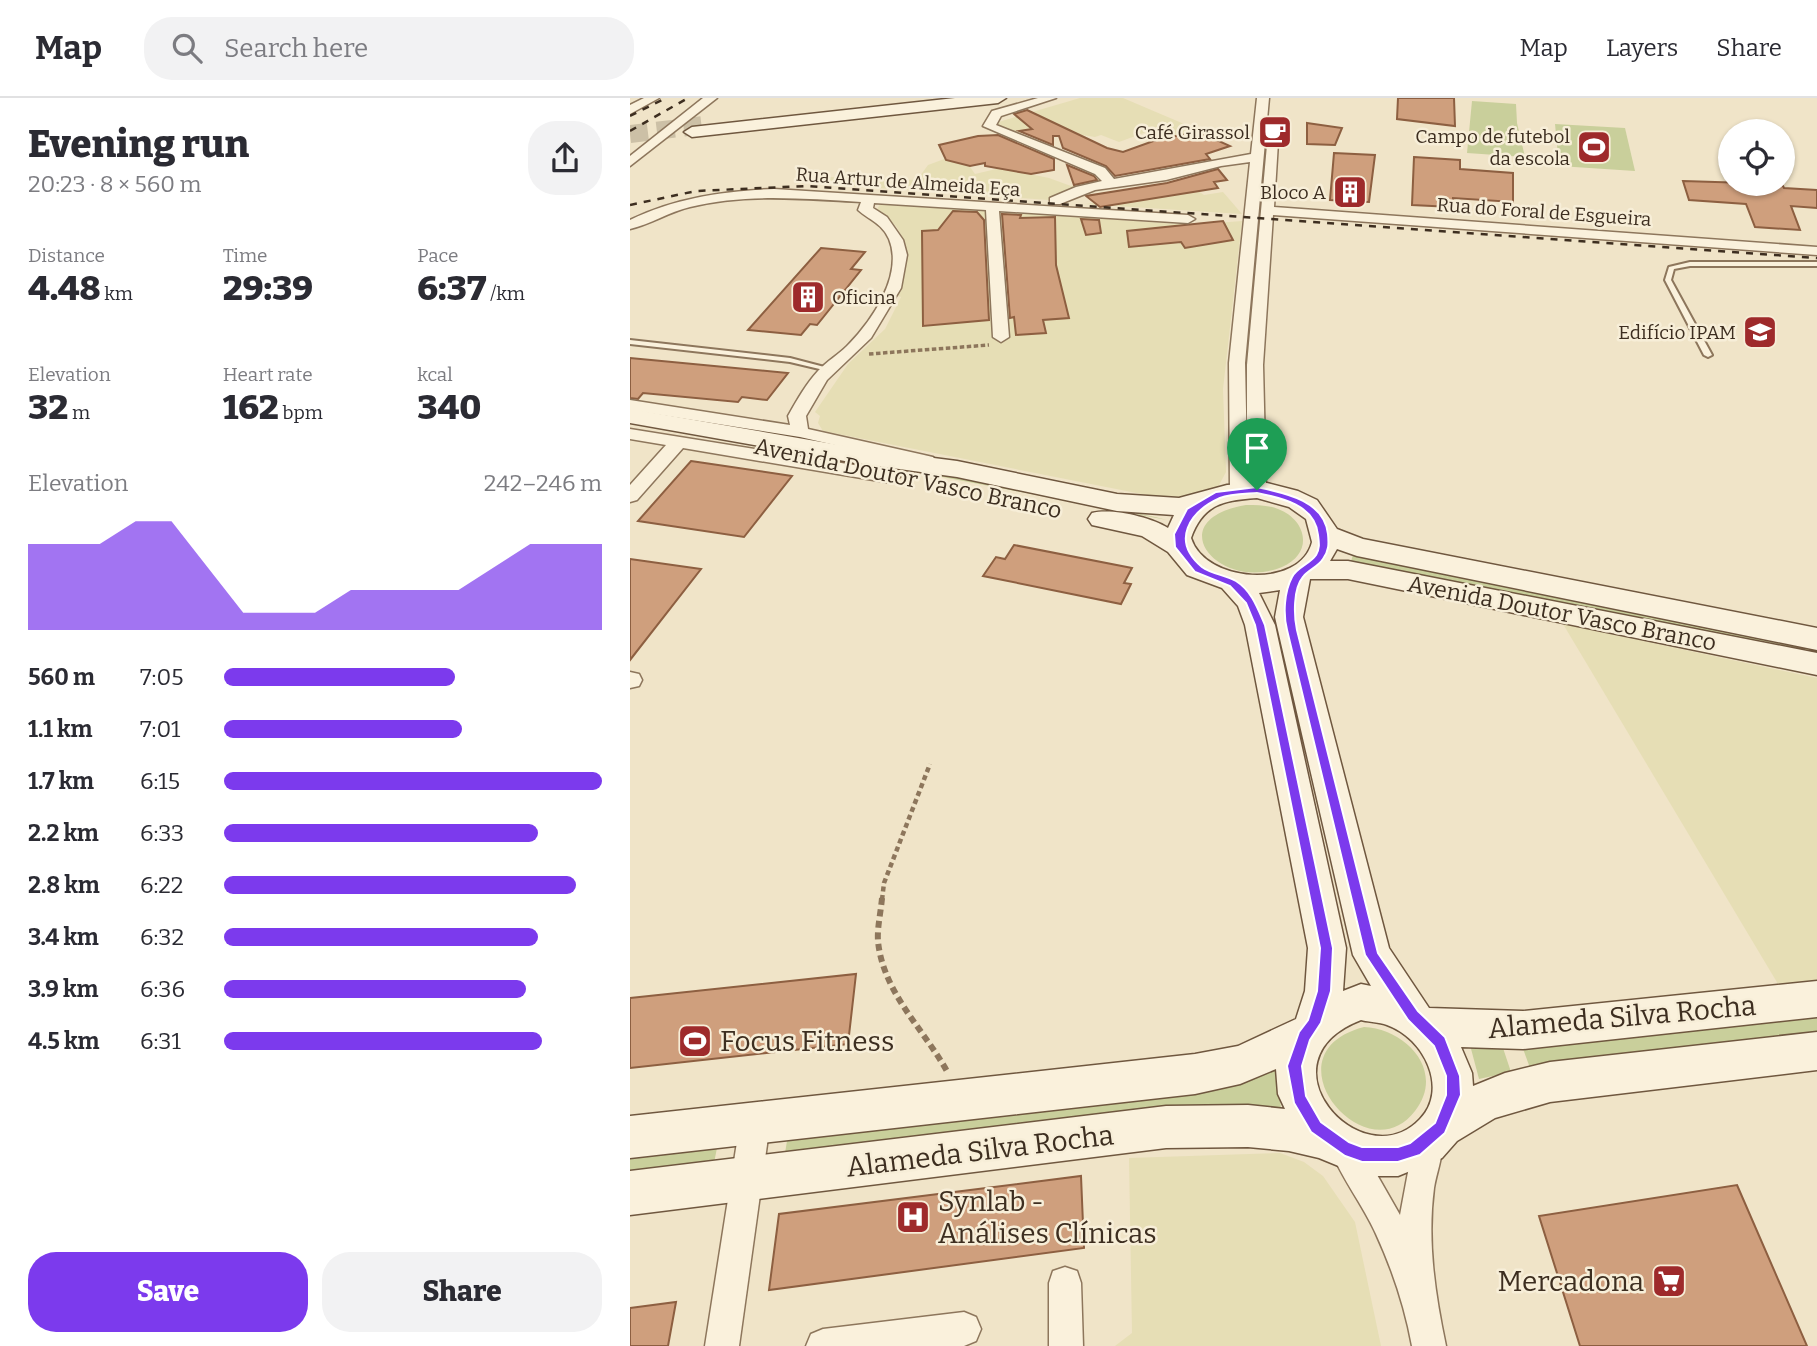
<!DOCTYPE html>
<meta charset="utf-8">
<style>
:root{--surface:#fff;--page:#f2f2f3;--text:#2b2b33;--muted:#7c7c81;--line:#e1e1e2;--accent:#7c3aed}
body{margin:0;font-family:Bitter,serif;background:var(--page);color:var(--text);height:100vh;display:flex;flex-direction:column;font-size:26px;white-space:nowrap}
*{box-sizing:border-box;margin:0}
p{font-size:23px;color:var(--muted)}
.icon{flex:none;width:38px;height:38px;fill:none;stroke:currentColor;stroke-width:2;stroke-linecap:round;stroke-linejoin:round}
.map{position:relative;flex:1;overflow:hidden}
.sheet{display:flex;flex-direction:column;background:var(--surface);width:630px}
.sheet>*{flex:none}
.buttons{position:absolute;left:1088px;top:21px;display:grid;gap:14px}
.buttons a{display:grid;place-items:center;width:77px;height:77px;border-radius:50%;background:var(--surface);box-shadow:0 2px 5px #0004;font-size:35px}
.pin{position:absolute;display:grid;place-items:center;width:60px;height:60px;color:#fff;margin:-72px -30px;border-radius:50% 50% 50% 0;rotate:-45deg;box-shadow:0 0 7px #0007}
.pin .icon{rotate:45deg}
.round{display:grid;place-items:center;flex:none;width:74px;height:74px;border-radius:28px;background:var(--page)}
.head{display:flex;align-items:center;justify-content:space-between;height:119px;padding:0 28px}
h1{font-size:38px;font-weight:800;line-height:52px}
.stats{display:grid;grid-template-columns:repeat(3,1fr);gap:10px;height:119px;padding:7px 28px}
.stats div{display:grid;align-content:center}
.stats b{font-size:35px;font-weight:800}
.stats small{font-size:19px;font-weight:400}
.stats p{font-size:19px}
.chart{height:196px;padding:14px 28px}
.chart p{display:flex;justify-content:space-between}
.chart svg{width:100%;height:126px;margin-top:7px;fill:var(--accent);opacity:.7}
.button{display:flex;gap:14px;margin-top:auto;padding:14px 28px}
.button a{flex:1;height:80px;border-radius:28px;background:var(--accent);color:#fff;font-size:28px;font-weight:800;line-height:80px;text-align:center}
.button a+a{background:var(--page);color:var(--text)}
ul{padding:0 28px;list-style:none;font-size:23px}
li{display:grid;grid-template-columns:112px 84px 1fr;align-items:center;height:52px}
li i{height:18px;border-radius:9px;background:var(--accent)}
header{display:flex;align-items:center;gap:42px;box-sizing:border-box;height:98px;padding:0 35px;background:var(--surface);border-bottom:2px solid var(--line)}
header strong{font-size:33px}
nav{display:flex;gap:38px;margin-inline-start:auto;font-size:24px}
.search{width:490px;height:63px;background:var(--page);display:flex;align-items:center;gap:18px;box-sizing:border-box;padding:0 24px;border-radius:28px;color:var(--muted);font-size:26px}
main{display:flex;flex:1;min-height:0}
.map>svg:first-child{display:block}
.farmland{fill:#e6deb5}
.green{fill:#c9cf9b}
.building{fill:#cf9f7d;stroke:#8d5f41;stroke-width:2}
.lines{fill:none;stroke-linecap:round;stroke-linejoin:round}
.secondary-tunnel{stroke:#ccc0a6;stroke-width:18;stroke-dasharray:18 9;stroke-linecap:butt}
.lane-casing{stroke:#8d765c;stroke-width:4}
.street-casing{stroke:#8d765c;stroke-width:3}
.secondary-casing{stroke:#6f573f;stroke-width:3}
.path-far2{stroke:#8d765c;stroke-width:3.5;stroke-dasharray:4.5 2.5;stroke-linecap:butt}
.path-far1{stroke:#8d765c;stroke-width:4.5;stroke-dasharray:5 3.5;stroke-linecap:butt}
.path{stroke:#8d765c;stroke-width:6;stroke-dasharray:7 4.5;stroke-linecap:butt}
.lane{fill:#faf1dc;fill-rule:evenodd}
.street{fill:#faf1dc;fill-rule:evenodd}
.secondary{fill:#faf1dc;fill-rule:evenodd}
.rail{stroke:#3d2e20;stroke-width:2.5;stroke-dasharray:7 7;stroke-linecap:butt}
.route{fill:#7c3aed;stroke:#fff;stroke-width:2;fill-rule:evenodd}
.labels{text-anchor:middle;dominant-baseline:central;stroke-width:5;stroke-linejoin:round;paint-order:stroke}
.far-poi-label{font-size:19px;fill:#3d2e20;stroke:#f7eed8;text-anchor:end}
.far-street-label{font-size:19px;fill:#3d2e20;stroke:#f7eed8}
.street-label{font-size:23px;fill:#3d2e20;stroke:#f7eed8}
.near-street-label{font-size:28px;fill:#3d2e20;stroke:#f7eed8}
.near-poi-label{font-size:28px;fill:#3d2e20;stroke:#f7eed8;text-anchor:start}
</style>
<header>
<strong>Map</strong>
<div class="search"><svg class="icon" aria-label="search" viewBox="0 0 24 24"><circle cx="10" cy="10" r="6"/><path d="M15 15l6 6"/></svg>Search here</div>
<nav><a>Map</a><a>Layers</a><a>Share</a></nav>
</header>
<main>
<section class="sheet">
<div class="head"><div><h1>Evening run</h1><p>20:23 · 8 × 560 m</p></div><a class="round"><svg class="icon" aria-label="share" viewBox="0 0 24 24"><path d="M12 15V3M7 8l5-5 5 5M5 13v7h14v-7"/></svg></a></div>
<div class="stats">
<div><p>Distance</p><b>4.48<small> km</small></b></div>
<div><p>Time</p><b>29:39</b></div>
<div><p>Pace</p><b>6:37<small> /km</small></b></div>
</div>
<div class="stats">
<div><p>Elevation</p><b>32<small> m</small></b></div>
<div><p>Heart rate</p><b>162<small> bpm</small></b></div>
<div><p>kcal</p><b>340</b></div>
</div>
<div class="chart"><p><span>Elevation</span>242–246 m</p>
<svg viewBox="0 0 160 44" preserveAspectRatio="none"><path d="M0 44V14L10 14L20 14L30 6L40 6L50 22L60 38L70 38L80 38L90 30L100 30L110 30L120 30L130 22L140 14L150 14L160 14V44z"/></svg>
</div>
<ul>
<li><b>560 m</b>7:05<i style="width:61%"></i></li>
<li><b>1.1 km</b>7:01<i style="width:63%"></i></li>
<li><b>1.7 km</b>6:15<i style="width:100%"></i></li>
<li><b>2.2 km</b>6:33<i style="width:83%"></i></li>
<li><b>2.8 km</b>6:22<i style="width:93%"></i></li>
<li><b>3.4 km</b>6:32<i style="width:83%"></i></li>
<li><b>3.9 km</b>6:36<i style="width:80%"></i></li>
<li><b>4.5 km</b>6:31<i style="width:84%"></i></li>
</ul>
<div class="button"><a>Save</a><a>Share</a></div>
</section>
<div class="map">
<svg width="1187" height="1248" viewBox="0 0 1187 1248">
<rect width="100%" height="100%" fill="#f0e4c8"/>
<!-- farmland -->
<g class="farmland">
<polygon points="450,0 493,0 573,34 547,44 531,36 538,33 530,29 489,44 471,37 465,39 407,30 381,37 365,25"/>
<polygon points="317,60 338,66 345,76 383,67 385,73 419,80 441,88 453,86 456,89 426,97 419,102 191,86 197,79 287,82 298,67"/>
<polygon points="539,93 568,93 574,97 593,94 612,116 455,106 543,98"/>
<polygon points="251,105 561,127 612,123 593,291 596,374 588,389 567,399 542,402 193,333 188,325 190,318 185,314 218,266 255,231 271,199 268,198 277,164 275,144 266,128 247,111"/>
<polygon points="933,526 1187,580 1187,883 1148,886"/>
<polygon points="650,1055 674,1064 693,1078 725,1124 751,1248 485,1248 502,1235 499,1060"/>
</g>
<!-- green -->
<g class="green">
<polygon points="842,3 886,6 887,25 895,59 837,55"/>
<polygon points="925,26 995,30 1005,73 929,68"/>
<polygon points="117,338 525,419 537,422 115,341"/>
<path d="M616 407C627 407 638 407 648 411 677 422 684 455 652 469 589 495 528 422 616 407Z"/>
<polygon points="724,454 1187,546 1187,556 721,463"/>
<polygon points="1187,916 1187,935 900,970 892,948"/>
<path d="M734 929C776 931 816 973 785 1013 736 1078 633 955 734 929Z"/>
<polygon points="840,947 873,950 881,974 849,981"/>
<polygon points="644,968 652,1015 154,1061 159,1031"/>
<polygon points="88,1045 84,1065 0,1075 0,1056"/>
</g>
<!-- building -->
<g class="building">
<polygon points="768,0 824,0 825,28 767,21"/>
<polygon points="397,12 477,50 493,54 529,41 569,34 600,48 576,56 580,61 485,78 476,68 433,50 429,38 423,38 423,47 389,33 402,31 384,16"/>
<polygon points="677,25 712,30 705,47 677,46"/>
<polygon points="368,37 424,61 424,72 401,76 355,68 355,65 340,68 316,62 309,47 348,38"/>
<polygon points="704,55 745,57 739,104 700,102"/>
<polygon points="784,59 830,62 830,71 883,75 883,104 823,100 822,109 782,107"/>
<polygon points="437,67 464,78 467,82 444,87"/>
<polygon points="588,71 597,82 584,84 588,90 470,109 456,98 537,85"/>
<polygon points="1053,83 1152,86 1154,90 1187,92 1187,110 1161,108 1170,132 1125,129 1116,106 1059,102"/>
<polygon points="323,113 347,114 354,122 359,222 293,228 292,133 308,132"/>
<polygon points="372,116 391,117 390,120 425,119 426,167 439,220 413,222 416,235 386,237 384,219 380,220"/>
<polygon points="451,121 469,122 471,135 456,137"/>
<polygon points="593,123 603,142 555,150 551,144 499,149 497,133"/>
<polygon points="191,150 235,154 221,171 231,172 187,227 180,226 171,237 118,232"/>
<polygon points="0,260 158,275 137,302 112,299 108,304 13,295 8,301 0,300"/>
<polygon points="61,363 162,378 114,439 8,423"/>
<polygon points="384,447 502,470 494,485 501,486 491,506 353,478 366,459 375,461"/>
<polygon points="0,461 71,471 0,562"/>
<polygon points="226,876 218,946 0,970 0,900"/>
<polygon points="451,1078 454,1150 139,1192 149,1116"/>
<polygon points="1107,1087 1177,1248 950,1248 909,1118"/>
<polygon points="46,1204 38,1248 0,1248 0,1210"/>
</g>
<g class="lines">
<!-- secondary-tunnel -->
<polyline class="secondary-tunnel" points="0,36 74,27"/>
<!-- lane casing -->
<g class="lane-casing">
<g id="lane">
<polygon points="1060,164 1187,164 1187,168 1060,168 1044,171 1041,182 1082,257 1078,259 1074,257 1035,182 1039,169"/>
<polygon points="0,242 160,260 202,271 198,273 160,264 0,246"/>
</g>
</g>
<!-- street casing -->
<g class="street-casing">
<g id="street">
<polygon points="14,0 29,0 0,16 0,7"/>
<polygon points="73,0 87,0 0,68 0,58"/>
<polygon points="408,0 426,0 371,18 366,27 475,70 484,81 621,56 627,0 639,0 615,265 617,360 617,267 639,25 649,28 644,109 1187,149 1187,157 643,117 633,267 636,392 627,398 618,393 609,399 600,393 599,265 620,64 591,68 536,82 465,92 430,106 420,106 420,100 446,89 472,83 465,76 353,28 362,13"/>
<path d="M144 91 558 117 565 121 558 125 369 113 379 239 371 244 363 239 356 112 244 105 243 110 257 119 273 142 277 157 271 190 241 240 197 282 176 318 178 331 303 359 306 363 297 368 170 339 0 312V302L160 327 158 318C167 302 176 286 188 273 197 263 208 257 217 248 241 224 274 177 259 141 252 125 239 122 228 112L231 104C174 101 117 95 60 109 39 114 21 126 0 131V122C45 100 94 93 144 91Z"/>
<polygon points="0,331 261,373 270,379 261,385 53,350 7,402 0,404 0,387 36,347 0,341"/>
<polygon points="0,574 9,576 12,582 9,588 0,590"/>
<polygon points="125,1010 136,1014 140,1025 109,1248 75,1248 110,1025 114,1014"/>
<path d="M799 1027 810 1031C817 1050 807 1071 804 1090 797 1143 805 1196 816 1248H782C775 1210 763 1173 746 1136 733 1107 712 1081 700 1051L704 1040 715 1036 726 1040 770 1117 784 1042 788 1031Z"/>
<polygon points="435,1169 447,1173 451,1185 453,1248 419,1248 419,1185 423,1173"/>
<polygon points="334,1214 346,1219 351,1231 346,1243 334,1248 176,1248 181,1236 193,1231"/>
</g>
</g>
<!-- secondary casing -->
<g class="secondary-casing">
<g id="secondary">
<polygon points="325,0 376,0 368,5 62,39 54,34 62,29"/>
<path d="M0 311 226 350 327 363 487 396 549 400 597 387 637 385 668 393 687 402 707 431 733 441 1187 530V552L727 458 707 451 700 463H718L1187 555V577L718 481H680L673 519 759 850 799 910 893 913 1187 883V919L893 951 831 949 842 975 843 988 875 975 920 964 1187 934V972L920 1004 865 1020 827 1043 812 1060 768 1078H733L689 1060 659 1053 618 1049 536 1050 0 1117V1073L536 1008 618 1007 655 1011 648 996 646 971 610 986 565 996 0 1060V1018L565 956 608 948 666 921 675 893 678 850 615 527 608 508 592 490 557 477 538 454 512 438 462 427 458 421 462 415C482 410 520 419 538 430L544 417 487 413 327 379 226 365 0 325ZM627 400 659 409 676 421 682 444C670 492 575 485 561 440 573 406 594 402 627 400ZM650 492 645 519 723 857 741 888 731 886 713 893 716 850 645 527 629 495ZM731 922C739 924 749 924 757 927 794 940 819 991 790 1021 732 1082 625 963 731 922Z"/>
</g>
</g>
<!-- path-far2 -->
<polyline class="path-far2" points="239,256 359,247"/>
<!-- path-far1 -->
<polyline class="path-far1" points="252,802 254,785 300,666"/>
<!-- path -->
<path class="path" d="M252 800C251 813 247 830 248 843 253 895 294 931 318 975"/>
<!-- lane -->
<use href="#lane" class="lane"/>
<!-- street -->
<use href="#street" class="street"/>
<!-- secondary -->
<use href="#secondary" class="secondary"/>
<!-- rail -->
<g class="rail">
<polyline points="0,18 36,0"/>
<polyline points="0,33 58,0"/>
<polyline points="0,107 66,93 177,88 1187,160"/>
</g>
</g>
<!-- route -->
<path class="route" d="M627 389C655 395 694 402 698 436 699 446 699 453 693 461 688 469 678 472 673 479 663 491 664 518 667 532L748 855 788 913 815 939 830 978 831 997 815 1035 790 1057 768 1064H732L715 1058 681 1034 664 1005 657 968 669 934 678 922 687 893 690 850 625 527 616 505 600 488 565 474 545 449 544 436 557 411 586 394ZM627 395C652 400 685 407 688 437 689 445 690 450 686 457 680 466 667 469 662 479 654 494 653 516 657 532L735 857 778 922 804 948 816 978V997L805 1025 780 1045 768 1049H732L719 1044 691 1024 676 998 672 968 680 942 691 925 701 893 703 850 635 527C628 511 622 493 606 483 596 477 581 476 572 469 541 443 559 414 590 400 600 396 615 396 627 395Z"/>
<!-- icons -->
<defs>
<g id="cafe-square" transform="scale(1.75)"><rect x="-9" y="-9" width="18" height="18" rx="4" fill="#9e2a2b" stroke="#f7eed8"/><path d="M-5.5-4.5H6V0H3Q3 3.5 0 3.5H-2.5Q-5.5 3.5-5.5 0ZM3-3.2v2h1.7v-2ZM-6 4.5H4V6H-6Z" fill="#fff"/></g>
<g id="stadium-square" transform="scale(1.75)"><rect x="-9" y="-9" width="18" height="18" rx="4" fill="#9e2a2b" stroke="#f7eed8"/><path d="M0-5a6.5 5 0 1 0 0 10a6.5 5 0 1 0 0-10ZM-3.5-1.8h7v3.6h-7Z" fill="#fff"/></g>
<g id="building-square" transform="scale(1.75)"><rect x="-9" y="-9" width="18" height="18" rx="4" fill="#9e2a2b" stroke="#f7eed8"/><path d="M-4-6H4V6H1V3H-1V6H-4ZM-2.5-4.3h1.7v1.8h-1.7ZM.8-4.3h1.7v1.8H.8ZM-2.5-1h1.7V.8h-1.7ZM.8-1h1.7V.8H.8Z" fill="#fff"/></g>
<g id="university-square" transform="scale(1.75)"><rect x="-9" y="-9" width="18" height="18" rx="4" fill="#9e2a2b" stroke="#f7eed8"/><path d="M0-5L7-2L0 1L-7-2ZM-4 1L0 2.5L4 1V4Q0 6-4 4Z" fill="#fff"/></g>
<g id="hospital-square" transform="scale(1.75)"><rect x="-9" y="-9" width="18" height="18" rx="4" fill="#9e2a2b" stroke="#f7eed8"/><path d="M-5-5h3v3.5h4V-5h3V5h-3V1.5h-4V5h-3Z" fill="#fff"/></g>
<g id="supermarket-square" transform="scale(1.75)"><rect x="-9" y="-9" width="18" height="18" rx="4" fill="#9e2a2b" stroke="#f7eed8"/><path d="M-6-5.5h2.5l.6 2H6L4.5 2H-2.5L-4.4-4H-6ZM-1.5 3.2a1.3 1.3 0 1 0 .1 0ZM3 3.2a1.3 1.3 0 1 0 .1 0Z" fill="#fff"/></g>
</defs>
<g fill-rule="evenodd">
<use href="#cafe-square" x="645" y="34"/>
<use href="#stadium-square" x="964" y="49"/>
<use href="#building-square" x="720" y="94"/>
<use href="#building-square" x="178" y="199"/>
<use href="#university-square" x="1130" y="234"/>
<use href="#stadium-square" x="65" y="943"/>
<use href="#hospital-square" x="283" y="1119"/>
<use href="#supermarket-square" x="1039" y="1183"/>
</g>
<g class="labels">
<!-- far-poi labels -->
<g class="far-poi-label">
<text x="620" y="34">Café Girassol</text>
<text x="940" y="38">Campo de futebol<tspan x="940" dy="22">da escola</tspan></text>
<text x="696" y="94">Bloco A</text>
<text x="202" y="199" text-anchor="start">Oficina</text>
<text x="1106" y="234">Edifício IPAM</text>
</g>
<!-- far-street labels -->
<g class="far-street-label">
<text transform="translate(278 84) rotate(4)">Rua Artur de Almeida Eça</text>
<text transform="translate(914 114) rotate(4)">Rua do Foral de Esgueira</text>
</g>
<!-- street labels -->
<g class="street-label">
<text transform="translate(278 380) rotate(12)">Avenida Doutor Vasco Branco</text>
<text transform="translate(932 515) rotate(11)">Avenida Doutor Vasco Branco</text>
</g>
<!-- near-street labels -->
<g class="near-street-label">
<text transform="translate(992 919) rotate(-5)">Alameda Silva Rocha</text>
<text transform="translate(350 1053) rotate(-7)">Alameda Silva Rocha</text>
</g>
<!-- near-poi labels -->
<g class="near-poi-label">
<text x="90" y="943">Focus Fitness</text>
<text x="308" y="1103">Synlab -<tspan x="308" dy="32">Análises Clínicas</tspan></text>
<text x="1014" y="1183" text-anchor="end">Mercadona</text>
</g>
</g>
</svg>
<div class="buttons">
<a><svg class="icon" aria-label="locate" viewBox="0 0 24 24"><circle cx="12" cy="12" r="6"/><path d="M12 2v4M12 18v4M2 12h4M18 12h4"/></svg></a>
</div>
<div class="pin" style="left:627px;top:392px;background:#1e9e55"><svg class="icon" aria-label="arrive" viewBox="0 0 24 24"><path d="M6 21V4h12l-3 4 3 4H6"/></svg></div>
</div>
</main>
